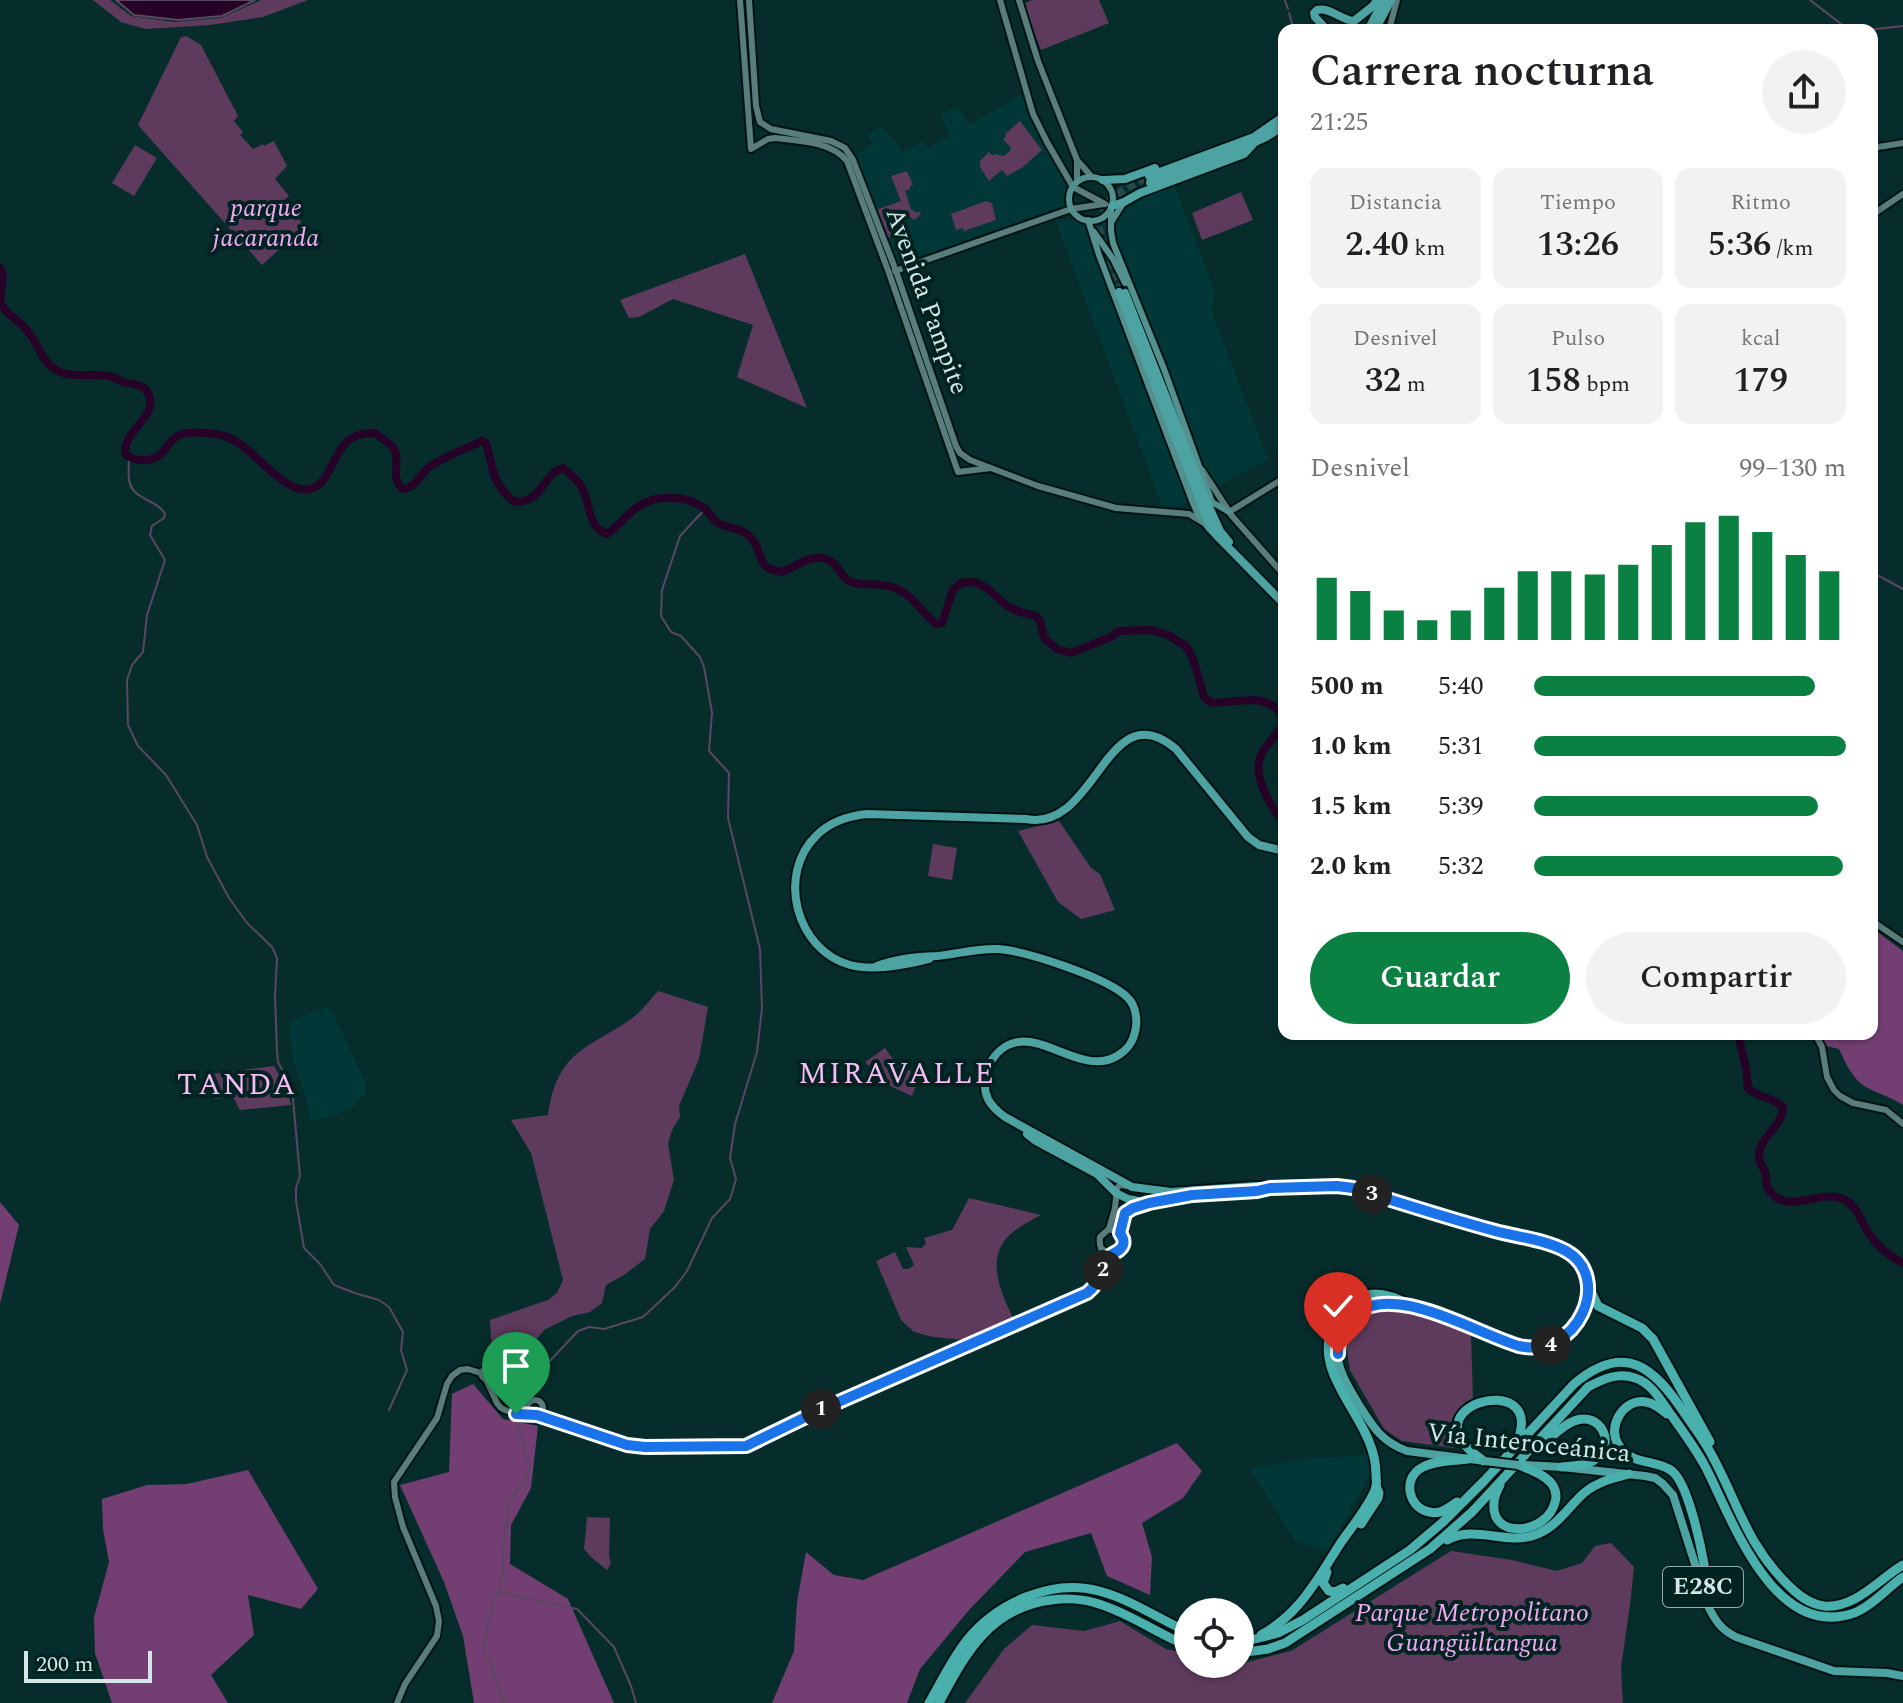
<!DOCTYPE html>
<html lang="es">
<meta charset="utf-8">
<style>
:root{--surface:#fff;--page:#f2f2f2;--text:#202124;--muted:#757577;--accent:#0b8043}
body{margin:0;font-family:Spectral,serif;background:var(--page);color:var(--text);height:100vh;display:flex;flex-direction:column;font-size:30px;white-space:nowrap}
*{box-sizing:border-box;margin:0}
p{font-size:26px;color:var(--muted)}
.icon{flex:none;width:44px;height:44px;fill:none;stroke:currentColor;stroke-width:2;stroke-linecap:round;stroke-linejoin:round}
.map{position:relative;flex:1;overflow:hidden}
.sheet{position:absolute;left:1278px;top:24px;width:600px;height:1016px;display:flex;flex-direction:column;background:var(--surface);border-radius:16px;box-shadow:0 2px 6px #0004}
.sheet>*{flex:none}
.buttons{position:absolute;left:1174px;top:1598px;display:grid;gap:16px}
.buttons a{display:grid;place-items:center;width:80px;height:80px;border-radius:50%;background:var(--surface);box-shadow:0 2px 6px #0004;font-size:40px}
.scale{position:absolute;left:24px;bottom:20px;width:128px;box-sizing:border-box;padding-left:8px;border:4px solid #d4e7e6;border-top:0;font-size:22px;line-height:28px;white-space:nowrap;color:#d4e7e6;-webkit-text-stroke:6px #002322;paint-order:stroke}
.pin{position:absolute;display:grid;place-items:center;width:68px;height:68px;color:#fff;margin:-82px -34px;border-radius:50% 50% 50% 0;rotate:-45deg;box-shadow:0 0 8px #0007}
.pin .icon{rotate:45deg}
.km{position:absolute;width:40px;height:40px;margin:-20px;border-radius:50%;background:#222;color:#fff;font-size:22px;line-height:40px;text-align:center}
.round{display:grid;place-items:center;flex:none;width:84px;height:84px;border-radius:42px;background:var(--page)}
.headline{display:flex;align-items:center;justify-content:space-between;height:136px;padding:0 32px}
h1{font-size:44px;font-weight:600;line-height:60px}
.figures{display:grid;grid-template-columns:repeat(3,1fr);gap:12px;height:136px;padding:8px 32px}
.figures div{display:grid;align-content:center;border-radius:16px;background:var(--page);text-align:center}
.figures b{font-size:34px;font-weight:600}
.figures small{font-size:22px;font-weight:400}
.figures p{font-size:22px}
.chart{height:224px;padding:16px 32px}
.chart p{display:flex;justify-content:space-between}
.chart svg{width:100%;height:144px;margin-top:8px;stroke:var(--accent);stroke-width:6}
.primary-button{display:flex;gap:16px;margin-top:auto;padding:16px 32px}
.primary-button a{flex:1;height:92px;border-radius:48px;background:var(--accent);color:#fff;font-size:32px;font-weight:600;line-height:92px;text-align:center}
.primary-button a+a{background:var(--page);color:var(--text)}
ul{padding:0 32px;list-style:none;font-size:26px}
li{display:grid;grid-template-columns:128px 96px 1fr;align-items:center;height:60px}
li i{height:20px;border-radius:10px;background:var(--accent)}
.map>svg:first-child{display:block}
.built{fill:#013736}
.green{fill:#5e3b5c}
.forest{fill:#733f72}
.water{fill:#260226;stroke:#5a4760;stroke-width:2}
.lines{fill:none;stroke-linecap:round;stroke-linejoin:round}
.stream{stroke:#5a4760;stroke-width:2}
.river{stroke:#260226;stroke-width:8}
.primary-tunnel{stroke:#254948;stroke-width:8;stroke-dasharray:8 4;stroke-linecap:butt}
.tertiary-casing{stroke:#001413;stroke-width:10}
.secondary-casing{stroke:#001413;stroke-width:10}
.primary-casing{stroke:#001413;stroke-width:12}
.trunk-casing{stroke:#001413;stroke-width:13}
.tertiary{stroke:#587d7c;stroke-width:6}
.secondary{stroke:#53908e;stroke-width:6}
.primary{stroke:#4da3a1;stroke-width:8}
.trunk{stroke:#4ab0ad;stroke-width:9}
.primary-bridge-casing{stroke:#001413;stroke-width:12;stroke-linecap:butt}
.primary-bridge{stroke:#4da3a1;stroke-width:8}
.route-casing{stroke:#fff;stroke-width:16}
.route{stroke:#1a73e8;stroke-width:10}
.labels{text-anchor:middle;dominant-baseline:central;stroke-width:8;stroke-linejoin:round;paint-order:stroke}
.shield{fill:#002322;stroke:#94acab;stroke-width:2}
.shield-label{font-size:24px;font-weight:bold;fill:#d4e7e6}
.park-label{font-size:26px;font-style:italic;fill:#f5a7f2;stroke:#002322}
.street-label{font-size:26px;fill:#d4e7e6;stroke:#002322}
.quarter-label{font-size:30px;letter-spacing:2px;fill:#f8bcf4;stroke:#002322}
</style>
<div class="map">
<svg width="1903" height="1703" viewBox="0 0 1903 1703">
<rect width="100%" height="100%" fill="#062d2c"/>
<!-- built -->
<g class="built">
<polygon points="1023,94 1029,111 1048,152 1067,186 1065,206 895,265 855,155 873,144 868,135 880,125 888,135 897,142 902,152 923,141 928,148 950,135 940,115 958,106 969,125"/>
<polygon points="1173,182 1215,292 1212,312 1268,460 1180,506 1162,506 1055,219 1101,222"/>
<polygon points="325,1007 332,1010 366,1084 366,1093 354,1106 339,1114 311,1122 305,1094 293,1061 289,1022"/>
<polygon points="1370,1456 1371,1473 1328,1550 1296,1542 1249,1468 1322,1457"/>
</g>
<!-- green -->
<g class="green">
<polygon points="93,0 110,0 131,16 174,22 221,18 261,0 308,0 263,17 210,25 145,29 121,22"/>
<polygon points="1032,0 1099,0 1109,23 1041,50 1023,4"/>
<polygon points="186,36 201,45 238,116 234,121 243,132 240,135 253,149 263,144 264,146 274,141 287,166 275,179 289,196 283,201 305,226 262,265 138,125 181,37"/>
<polygon points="1020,121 1042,150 1023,167 1007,176 1002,170 989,181 980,167 980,161 989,152 993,156 995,154 1004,156 1010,151 1011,148 1003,139 1006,137 1005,134"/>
<polygon points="135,145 157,158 134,196 112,183"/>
<polygon points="907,171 913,185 910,186 910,189 905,191 911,209 917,213 919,211 921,214 914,220 908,215 893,229 894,232 887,239 876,210 901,201 891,176"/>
<polygon points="1241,192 1253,220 1202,240 1192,213"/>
<polygon points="986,201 992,203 996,220 964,231 962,228 956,230 951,214"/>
<polygon points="745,254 807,408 737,377 753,325 673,299 639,317 629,318 620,300"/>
<polygon points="1059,821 1091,868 1100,874 1115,910 1081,919 1058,902 1018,831"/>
<polygon points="933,844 957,848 952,880 928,876"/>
<path d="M658 991 708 1007 699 1059 679 1106 680 1117 672 1130 668 1144 674 1180 664 1211 650 1229 645 1259 624 1275 606 1285 602 1303 590 1312 572 1316 544 1330 510 1374 494 1386 490 1320 548 1300 557 1293 563 1280 531 1153 511 1120 548 1115C558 1051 584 1051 631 1019 641 1012 650 1000 658 991Z"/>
<polygon points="885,1048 897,1065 920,1075 912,1096 886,1084 865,1062"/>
<polygon points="274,1066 287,1089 291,1105 240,1110 233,1097 215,1099 213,1074"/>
<path d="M969 1198 1041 1215C1032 1220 1022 1225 1013 1232 983 1256 1001 1293 1014 1320L965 1340 933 1337 914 1332 901 1320 876 1261 895 1252 903 1269H909L914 1265 906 1247 922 1248 926 1243 924 1238 952 1230Z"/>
<polygon points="1401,1307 1471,1335 1473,1398 1454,1415 1454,1448 1402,1441 1384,1429 1350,1370 1346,1343 1355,1322 1378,1310"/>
<polygon points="587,1517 610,1518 609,1557 611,1563 607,1570 591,1557 584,1549"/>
<polygon points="1611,1543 1634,1567 1630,1605 1621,1667 1623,1703 965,1703 1004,1649 1032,1625 1084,1631 1120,1621 1166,1649 1188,1653 1188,1664 1240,1664 1240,1660 1248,1662 1291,1651 1451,1551 1512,1560 1557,1571 1582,1563 1595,1546"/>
</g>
<!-- forest -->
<g class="forest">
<path d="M1872 928 1903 951V1105C1891 1097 1879 1094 1866 1087 1853 1080 1845 1062 1839 1049L1826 1046 1819 1034H1872Z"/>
<polygon points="0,1202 19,1225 0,1304"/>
<polygon points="473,1384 503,1419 538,1426 531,1488 511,1525 510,1564 568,1599 614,1703 474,1703 463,1636 444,1582 400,1485 449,1472 452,1394"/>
<polygon points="1177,1443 1202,1471 1183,1498 1142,1523 1152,1557 1150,1595 1107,1576 1091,1533 1025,1552 969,1610 920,1669 907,1703 772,1703 794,1651 797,1602 806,1552 834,1575 863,1580"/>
<polygon points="248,1470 318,1589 301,1609 248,1595 254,1635 211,1675 228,1703 112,1703 95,1653 94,1617 109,1562 103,1529 102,1499 147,1485 187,1484"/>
</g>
<!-- water -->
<polygon class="water" points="116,0 255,0 222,16 178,20 134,15"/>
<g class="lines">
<!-- stream -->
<g class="stream">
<polyline points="1810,0 1849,30 1853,30"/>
<polyline points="1285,1 1288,9"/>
<polyline points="1289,13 1294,30"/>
<polyline points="1867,30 1903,26"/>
<path d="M129 454C129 462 128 472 129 480 132 500 157 499 165 514L164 518 152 526 150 535 165 560 147 615 143 652 132 665 127 680 128 725 138 746 166 775 197 825 207 857 229 898 247 923 272 947 277 958 275 996 277 1051 278 1062 292 1088 300 1176 296 1188V1201L304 1248 320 1264 334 1285 355 1293 379 1300 389 1307 403 1332 401 1350 407 1370 389 1410"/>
<polyline points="1872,575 1879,576 1903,589"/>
<polyline points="519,1409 531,1381 578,1331 589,1327 604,1329 643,1317 675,1287 687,1271 712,1218 730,1199 736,1179 730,1158 735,1124 757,1052 762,1008 760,949 728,818 729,773 709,751 712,713 704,667 700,657 681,636 671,632 661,616 662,590 680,536 705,509"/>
<polyline points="498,1592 577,1609 614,1647 631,1686 636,1703"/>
<polyline points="504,1703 493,1667 485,1654 484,1646 487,1627 495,1598 500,1588 503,1572 503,1549 509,1503 523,1483 530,1468 516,1419 517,1415"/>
</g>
<!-- river -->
<g class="river">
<polyline points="0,268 3,276 0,299"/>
<path d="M0 302C6 315 16 318 25 328 39 342 39 361 58 371 73 379 96 372 112 377 116 378 120 381 124 382 134 385 144 383 149 395 158 418 120 432 126 455 132 459 136 460 143 460 167 461 164 440 182 434 190 431 215 433 224 436 252 443 283 496 310 489 338 482 329 431 375 433 381 439 392 443 395 451 400 465 390 478 403 489 417 487 419 476 428 468 439 459 469 447 482 441L486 443C494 469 491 484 515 502 544 502 541 475 563 468 570 474 578 479 582 488 591 504 587 527 607 534 618 527 625 516 635 509 653 494 686 494 705 509 710 513 712 519 718 523 729 529 741 527 751 538 765 554 754 568 782 572 798 566 817 548 834 564 841 570 841 578 851 582 861 586 871 583 882 585 910 588 917 608 936 624L942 623 953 590 961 583 975 582 987 588 1007 606 1020 612 1036 616 1040 621 1044 638 1057 649 1071 653 1111 637 1119 631 1151 630 1168 635 1187 647 1194 662 1204 697 1212 703C1232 703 1261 693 1278 710 1283 715 1284 721 1281 727 1275 738 1264 746 1260 758 1254 774 1268 803 1279 816H1284"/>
<path d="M1738 1034 1746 1068 1748 1088C1757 1098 1773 1097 1783 1107 1782 1128 1760 1135 1759 1156 1758 1164 1763 1165 1765 1172 1767 1179 1765 1184 1769 1190 1787 1217 1822 1187 1845 1200 1859 1208 1861 1223 1870 1235 1878 1247 1891 1257 1903 1263"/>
</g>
<!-- primary-tunnel -->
<path class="primary-tunnel" d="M1119 292 1098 226C1099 198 1128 188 1149 176"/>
<!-- tertiary casing -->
<g class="tertiary-casing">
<g id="tertiary">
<path d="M740 0 751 149 768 139 775 138C799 141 831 141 847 161L889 273 958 472 991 468"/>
<polyline points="749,0 756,106 760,122 771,129 831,141 845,148 853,160 896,271 956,446 960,453 970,460 1038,486 1116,508 1189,514 1202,522"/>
<polyline points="1000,0 1033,114 1047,142 1073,187 1105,204"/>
<polyline points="1019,0 1038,61 1077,160 1077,181"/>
<polyline points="1389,30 1397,0"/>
<polyline points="1872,148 1903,143"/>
<polyline points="1077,160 1091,176"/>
<polyline points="1872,215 1903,194"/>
<polyline points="895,271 1071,209 1104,204"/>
<polyline points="1202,470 1232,516 1284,575"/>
<polyline points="1229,512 1284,478"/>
<polyline points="1872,921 1903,942"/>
<polyline points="1815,1034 1822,1047 1827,1077 1834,1090 1840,1096 1853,1103 1886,1110 1903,1124"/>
<polyline points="1109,1229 1115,1208 1117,1188 1120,1185 1128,1186"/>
<path d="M1120 1233C1129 1196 1137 1215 1158 1195L1159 1191"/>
<path d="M1102 1249 1108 1253 1118 1251 1123 1242 1120 1233 1109 1229 1100 1237C1098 1246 1104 1254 1105 1263"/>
<circle cx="486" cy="1374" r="4.5"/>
<path d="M485 1378C501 1406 492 1413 530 1413"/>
<circle cx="535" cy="1408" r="8"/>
<path d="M537 1415 627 1445 645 1447 746 1446 818 1411 1087 1293C1101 1283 1102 1267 1112 1253"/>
<polyline points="397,1703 405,1684 437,1636 439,1621 436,1606 403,1527 395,1497 394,1482 437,1418 447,1384 452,1376 460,1370 468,1369 481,1373"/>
</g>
</g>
<!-- secondary casing -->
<g class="secondary-casing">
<g id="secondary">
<circle cx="1091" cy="199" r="22"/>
<polyline points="1111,207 1111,231 1113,243 1164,369 1212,502"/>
<polyline points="1088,220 1099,255 1191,498 1198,515 1209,529"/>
<polyline points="1112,221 1124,202"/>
<polyline points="1094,232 1113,259 1125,283"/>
<polyline points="1212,502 1229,512"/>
</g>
</g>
<!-- primary casing -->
<g class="primary-casing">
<g id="primary">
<path d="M1327 30 1315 17 1314 13 1317 10C1330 7 1341 20 1354 21L1373 6 1377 0"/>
<polyline points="1368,30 1384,0"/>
<polyline points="1375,30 1391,0"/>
<polyline points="1149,176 1254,137 1284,116"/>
<polyline points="1103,180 1125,179 1155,168"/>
<polyline points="1150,183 1246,146 1266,137 1284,126"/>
<polyline points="1112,206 1124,202 1140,193 1244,154 1255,142"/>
<polyline points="1119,292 1203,510 1211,529 1219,538 1284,604"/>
<polyline points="1125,293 1210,509 1220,531 1229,542"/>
<path d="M929 959C907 965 873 971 850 965 796 950 776 874 817 835 831 821 848 816 867 814L1026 819C1097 833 1106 690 1176 749L1248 837 1259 845 1284 851"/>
<path d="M877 966C897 958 917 957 937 956 957 954 977 948 998 949 1026 951 1109 978 1128 998 1136 1006 1138 1021 1135 1032 1133 1042 1126 1051 1117 1056 1086 1075 1048 1037 1018 1042 993 1046 978 1077 988 1099 992 1107 998 1112 1005 1117L1132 1187 1171 1192 1255 1186H1337L1353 1188C1400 1203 1447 1218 1495 1231 1518 1237 1546 1240 1566 1251 1614 1278 1578 1358 1519 1346L1412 1306C1404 1304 1396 1302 1388 1302 1357 1303 1333 1329 1338 1360 1341 1376 1351 1391 1359 1405 1373 1427 1382 1442 1407 1451L1485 1461"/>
<polyline points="1027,1134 1036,1141 1097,1174 1116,1193 1128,1199 1149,1203 1189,1195"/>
<path d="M1523 1465 1562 1467 1645 1476 1655 1478 1662 1483 1673 1495 1709 1608C1716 1622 1722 1630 1736 1637L1834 1671 1887 1673 1903 1676"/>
</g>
</g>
<!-- trunk casing -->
<g class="trunk-casing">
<g id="trunk">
<polyline points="1588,1285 1598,1306 1642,1328 1653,1339 1710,1442"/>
<path d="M1667 1414C1661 1409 1654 1403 1646 1402 1624 1398 1607 1426 1618 1444 1632 1467 1654 1458 1672 1471 1688 1484 1700 1542 1704 1564V1569L1700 1579"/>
<path d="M1538 1446C1551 1439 1561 1426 1574 1421 1601 1410 1618 1446 1593 1461 1583 1466 1572 1466 1562 1467"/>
<path d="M1484 1461C1400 1406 1545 1368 1518 1439"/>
<path d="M1500 1485C1497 1491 1494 1496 1494 1503 1490 1540 1547 1535 1555 1502 1557 1496 1556 1490 1552 1484 1544 1474 1530 1470 1519 1465"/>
<path d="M1457 1502C1451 1506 1446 1510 1440 1512 1411 1518 1398 1479 1423 1467 1436 1460 1454 1461 1468 1459"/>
<polyline points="1361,1524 1378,1498 1379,1493 1376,1486"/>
<path d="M1447 1540C1474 1525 1504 1544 1532 1536 1556 1529 1567 1508 1584 1493 1597 1482 1613 1478 1629 1474"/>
<polyline points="1327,1572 1323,1583 1329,1591 1335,1592 1343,1588"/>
<path d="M1261 1635C1275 1627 1288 1617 1299 1604 1315 1586 1327 1564 1340 1544 1350 1529 1371 1504 1376 1487 1377 1485 1376 1477 1376 1475 1377 1420 1312 1380 1332 1328 1336 1318 1342 1309 1349 1303 1369 1287 1393 1295 1412 1306"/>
<path d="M1240 1641 1251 1640 1278 1633 1303 1620 1410 1550 1443 1522 1484 1481 1574 1384C1625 1341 1654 1367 1685 1414 1693 1426 1702 1437 1709 1450 1737 1499 1745 1543 1788 1585 1798 1595 1809 1604 1824 1606 1855 1609 1879 1579 1903 1565"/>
<path d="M1240 1653 1268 1649 1285 1643 1430 1549 1472 1512 1588 1387C1603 1379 1618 1372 1635 1378 1651 1383 1660 1399 1669 1412 1682 1430 1696 1449 1706 1468 1733 1521 1774 1641 1854 1613 1872 1606 1887 1588 1903 1577"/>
<path d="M929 1703C941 1682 952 1659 967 1640 997 1603 1052 1578 1099 1591 1130 1599 1159 1619 1188 1632"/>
<path d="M939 1703C966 1653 989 1608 1051 1600 1066 1598 1085 1599 1099 1604 1131 1614 1158 1634 1188 1646"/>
</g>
</g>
<!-- tertiary -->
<use href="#tertiary" class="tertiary"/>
<!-- secondary -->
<use href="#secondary" class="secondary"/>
<!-- primary -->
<use href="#primary" class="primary"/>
<!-- trunk -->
<use href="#trunk" class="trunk"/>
<!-- primary-bridge casing -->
<g class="primary-bridge-casing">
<polyline id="primary-bridge" points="1485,1461 1518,1465"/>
</g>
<!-- primary-bridge -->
<use href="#primary-bridge" class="primary-bridge"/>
</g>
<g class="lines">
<!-- route casing -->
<g class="route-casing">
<path id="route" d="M516 1414 537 1415 627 1445 645 1447 746 1446 818 1411 1087 1293C1101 1282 1099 1272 1108 1258 1112 1252 1120 1253 1123 1245 1125 1239 1122 1237 1120 1233L1125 1213 1133 1208 1149 1203 1192 1195 1257 1191 1270 1188 1337 1186 1353 1188C1400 1203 1447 1218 1495 1231 1518 1237 1546 1240 1566 1251 1614 1278 1577 1359 1519 1346 1475 1333 1393 1281 1354 1315 1341 1325 1338 1339 1338 1354"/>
</g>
<!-- route -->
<use href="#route" class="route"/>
</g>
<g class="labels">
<!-- shield labels -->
<rect class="shield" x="1663" y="1567" width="80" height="40" rx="6"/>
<g class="shield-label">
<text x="1703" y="1587">E28C</text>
</g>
<!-- park labels -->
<g class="park-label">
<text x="266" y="208">parque<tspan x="266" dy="30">jacaranda</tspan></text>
<text x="1472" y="1613">Parque Metropolitano<tspan x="1472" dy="30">Guangüiltangua</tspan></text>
</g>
<!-- street labels -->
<g class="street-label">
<text transform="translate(927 301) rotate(70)">Avenida Pampite</text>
<text transform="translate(1529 1443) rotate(6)">Vía Interoceánica</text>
</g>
<!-- quarter labels -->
<g class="quarter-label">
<text x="897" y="1074">MIRAVALLE</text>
<text x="237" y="1085">TANDA</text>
</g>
</g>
</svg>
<div class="buttons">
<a><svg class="icon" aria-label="locate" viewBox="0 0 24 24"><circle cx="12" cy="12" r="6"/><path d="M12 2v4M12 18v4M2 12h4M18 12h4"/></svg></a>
</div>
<div class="scale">200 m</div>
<div class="pin" style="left:516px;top:1414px;background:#1e9e55"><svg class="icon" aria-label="arrive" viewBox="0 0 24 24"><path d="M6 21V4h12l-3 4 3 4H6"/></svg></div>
<div class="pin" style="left:1338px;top:1354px;background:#d93025"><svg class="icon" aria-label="check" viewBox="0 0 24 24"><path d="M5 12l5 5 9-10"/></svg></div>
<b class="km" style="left:821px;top:1409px">1</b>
<b class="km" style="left:1103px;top:1270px">2</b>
<b class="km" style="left:1372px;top:1194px">3</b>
<b class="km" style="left:1551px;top:1345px">4</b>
<section class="sheet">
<div class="headline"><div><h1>Carrera nocturna</h1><p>21:25</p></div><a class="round"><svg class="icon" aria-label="share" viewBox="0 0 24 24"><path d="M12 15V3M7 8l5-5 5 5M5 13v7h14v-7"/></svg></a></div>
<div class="figures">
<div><p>Distancia</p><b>2.40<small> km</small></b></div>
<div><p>Tiempo</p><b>13:26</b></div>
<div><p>Ritmo</p><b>5:36<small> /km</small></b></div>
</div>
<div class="figures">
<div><p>Desnivel</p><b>32<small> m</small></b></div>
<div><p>Pulso</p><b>158<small> bpm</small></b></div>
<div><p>kcal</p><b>179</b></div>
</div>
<div class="chart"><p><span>Desnivel</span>99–130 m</p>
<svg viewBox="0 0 160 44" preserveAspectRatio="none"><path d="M5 44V25M15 44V29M25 44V35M35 44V38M45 44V35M55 44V28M65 44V23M75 44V23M85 44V24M95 44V21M105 44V15M115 44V8M125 44V6M135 44V11M145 44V18M155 44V23"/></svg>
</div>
<ul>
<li><b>500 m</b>5:40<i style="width:90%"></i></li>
<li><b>1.0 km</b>5:31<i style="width:100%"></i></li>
<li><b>1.5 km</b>5:39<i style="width:91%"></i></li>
<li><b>2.0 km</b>5:32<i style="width:99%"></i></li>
</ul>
<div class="primary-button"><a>Guardar</a><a>Compartir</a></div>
</section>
</div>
